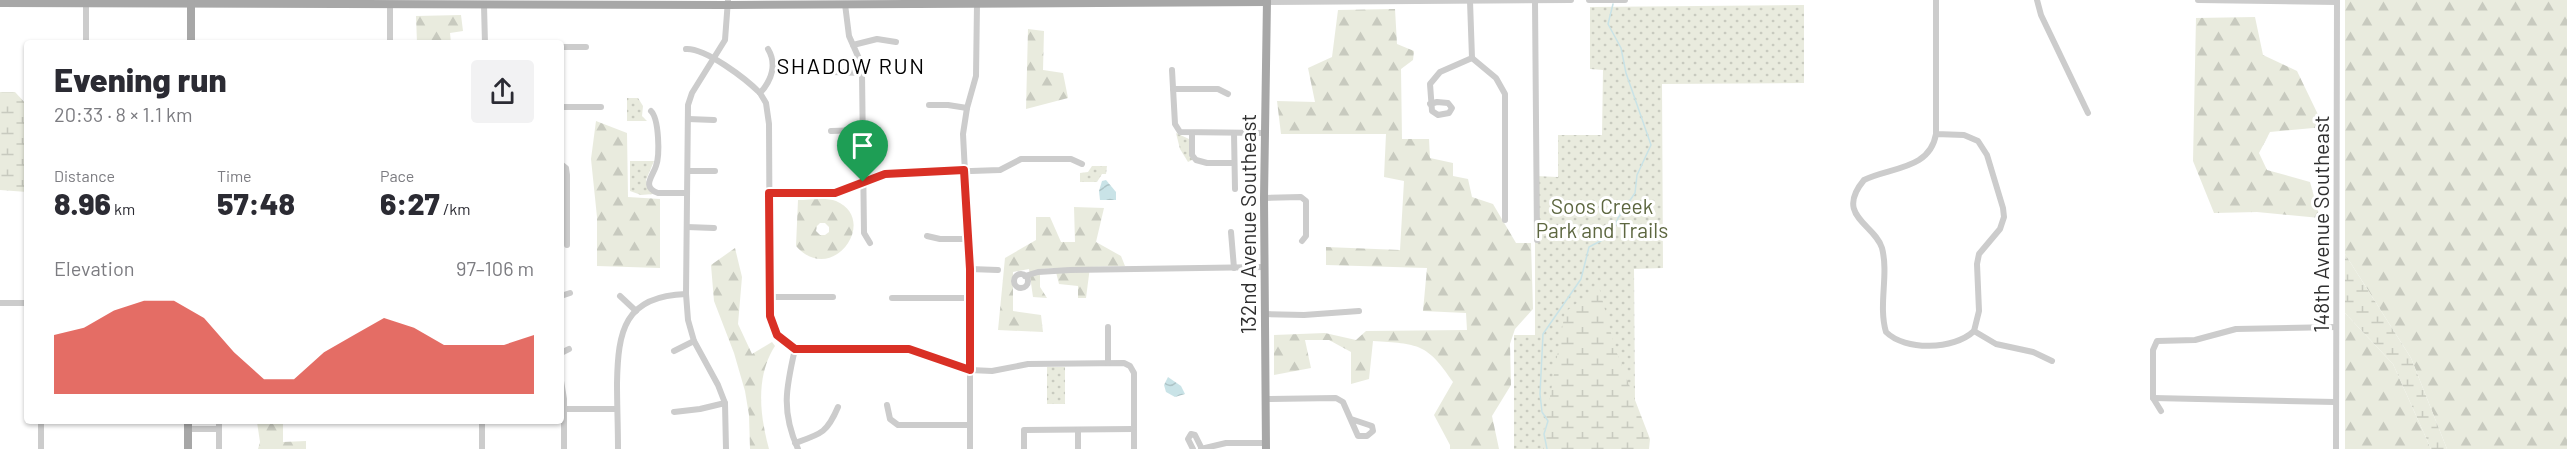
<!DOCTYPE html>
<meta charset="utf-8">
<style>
:root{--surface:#fff;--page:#f2f2f3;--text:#2b2b33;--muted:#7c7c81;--accent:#d93025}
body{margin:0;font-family:Barlow,sans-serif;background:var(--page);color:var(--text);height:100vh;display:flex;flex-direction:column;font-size:22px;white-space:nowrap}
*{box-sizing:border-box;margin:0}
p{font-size:20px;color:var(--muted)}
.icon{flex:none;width:33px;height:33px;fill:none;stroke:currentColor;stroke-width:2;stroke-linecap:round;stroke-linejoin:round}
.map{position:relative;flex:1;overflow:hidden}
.side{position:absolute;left:24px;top:40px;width:540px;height:384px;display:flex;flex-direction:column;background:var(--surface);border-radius:6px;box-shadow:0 2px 4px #0004}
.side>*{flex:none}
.pin{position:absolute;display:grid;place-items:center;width:51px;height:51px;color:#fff;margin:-62px -26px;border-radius:50% 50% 50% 0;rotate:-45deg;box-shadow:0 0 6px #0007}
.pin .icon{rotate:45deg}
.round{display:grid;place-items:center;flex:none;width:63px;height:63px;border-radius:6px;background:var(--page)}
.head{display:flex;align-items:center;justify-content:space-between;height:102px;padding:0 30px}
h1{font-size:33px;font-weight:800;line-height:45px}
.metrics{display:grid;grid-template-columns:repeat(3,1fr);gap:9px;height:102px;padding:6px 30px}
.metrics div{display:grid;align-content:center}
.metrics b{font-size:30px;font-weight:800}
.metrics small{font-size:16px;font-weight:400}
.metrics p{font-size:16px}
.chart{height:168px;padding:12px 30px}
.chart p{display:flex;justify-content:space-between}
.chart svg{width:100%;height:108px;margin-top:6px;fill:var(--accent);opacity:.7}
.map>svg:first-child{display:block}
.grass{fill:url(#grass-dots)}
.forest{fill:url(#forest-firs);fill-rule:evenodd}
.wetland{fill:url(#wetland-marsh)}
.water{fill:url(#water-waves)}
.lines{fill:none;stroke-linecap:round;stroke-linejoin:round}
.stream{stroke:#c9e3e7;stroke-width:1.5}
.minor{stroke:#ccc;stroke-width:6}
.major{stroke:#a7a7a7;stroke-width:8}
.route-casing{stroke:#fff;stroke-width:12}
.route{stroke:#d93025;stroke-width:8}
.labels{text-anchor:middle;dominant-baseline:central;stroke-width:6;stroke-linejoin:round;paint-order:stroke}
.park-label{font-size:21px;fill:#5d6740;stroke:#fff}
.street-label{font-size:21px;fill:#2f2f2f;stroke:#fff}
.neighbourhood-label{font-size:22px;letter-spacing:1.5px;fill:#000;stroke:#fff}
</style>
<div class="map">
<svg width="2567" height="449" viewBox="0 0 2567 449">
<defs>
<pattern id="grass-dots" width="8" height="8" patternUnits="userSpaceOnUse" patternTransform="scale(1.5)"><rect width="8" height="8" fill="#e9ebde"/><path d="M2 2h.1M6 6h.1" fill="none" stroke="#c8cabf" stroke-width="1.8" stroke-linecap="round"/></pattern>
<pattern id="forest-firs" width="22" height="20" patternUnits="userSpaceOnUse" patternTransform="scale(1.5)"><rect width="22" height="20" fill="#e9ebde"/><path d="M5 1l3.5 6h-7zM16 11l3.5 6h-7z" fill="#c8cabf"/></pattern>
<pattern id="wetland-marsh" width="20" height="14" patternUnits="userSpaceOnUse" patternTransform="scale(1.5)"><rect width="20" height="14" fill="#e9ebde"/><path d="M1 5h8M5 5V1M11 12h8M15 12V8" fill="none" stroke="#c8cabf"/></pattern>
<pattern id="water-waves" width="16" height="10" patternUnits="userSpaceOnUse" patternTransform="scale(1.5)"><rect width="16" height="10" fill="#c9e3e7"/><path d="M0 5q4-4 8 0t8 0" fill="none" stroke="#adc3c6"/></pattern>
</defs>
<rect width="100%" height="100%" fill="#fff"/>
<!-- grass -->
<g class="grass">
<polygon points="1804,5 1804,83 1662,84 1663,268 1634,269 1635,401 1575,449 1514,449 1514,335 1535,335 1535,176 1558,177 1558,135 1602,135 1603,70 1590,69 1590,7"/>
<polygon points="627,98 638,98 643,106 642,116 647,121 627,121"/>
<polygon points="1176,133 1189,139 1192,160 1188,162 1180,149"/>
<polygon points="630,161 654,161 646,180 653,194 641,195 630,191"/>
<polygon points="1092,166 1107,166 1106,174 1102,174 1097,182 1080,182 1080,173 1088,172"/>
<rect x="1047" y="367" width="18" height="37"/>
</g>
<!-- forest -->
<g class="forest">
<polygon points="2345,0 2567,0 2567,449 2447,449 2411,358 2345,254"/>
<path d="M1395 9 1397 44 1414 51 1413 60 1401 69 1402 139H1429L1430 158 1453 163V176L1468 179 1472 197 1493 204 1516 243H1531L1533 309 1515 329 1510 344 1511 385 1492 416 1499 449H1450V445L1434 415 1453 382C1427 343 1418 344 1373 341L1369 379 1351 384V352L1329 340H1305L1311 368 1274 375V335L1325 333 1356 340 1366 331 1467 330 1466 313 1423 311 1427 268 1326 265V247L1400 250 1404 181 1384 177 1386 134H1281L1277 101 1315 102 1308 68 1332 57 1338 10Z"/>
<polygon points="461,15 463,31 450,33 451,43 417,43 416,16"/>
<polygon points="2255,17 2263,55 2297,71 2324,127 2270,132 2259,153 2267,170 2310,182 2320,218 2257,212 2214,213 2193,161 2196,18"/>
<polygon points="1028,29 1044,31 1043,70 1063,73 1068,98 1026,109"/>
<polygon points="596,121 627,133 628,197 660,199 660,268 597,266 597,217 591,159"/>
<path d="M798 200C809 200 826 197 836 201 880 220 832 287 796 246ZM820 223H825L829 227V232L825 235H820L816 231 817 226Z"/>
<polygon points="1074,207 1104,208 1096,242 1121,256 1125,266 1090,267 1086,298 1078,298 1078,286 1059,284 1055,268 1040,269 1040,287 1047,298 1033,297 1029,269 1013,272 1013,311 1041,315 1043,332 998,330 1005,258 1036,240 1036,217 1050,217 1061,242 1075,242"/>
<path d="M735 248 742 277 738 324 752 354 772 342 775 346C755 377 760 416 769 449H750L749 415 745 391 734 353 714 301 711 265Z"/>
<polygon points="2345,313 2393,364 2431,449 2345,449"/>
<polygon points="257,422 283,422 283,442 306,441 306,449 258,449 260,442"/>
</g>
<!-- wetland -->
<g class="wetland">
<polygon points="0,92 15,92 27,105 27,192 0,190"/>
<polygon points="2345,254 2411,358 2447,449 2431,449 2393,364 2345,313"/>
<polygon points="1599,287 1615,348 1650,439 1649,449 1543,449 1543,436 1565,312"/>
</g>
<!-- water -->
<g class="water">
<polygon points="1106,180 1116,192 1116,200 1100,200 1099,191 1102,181"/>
<polygon points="1168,377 1181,386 1185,394 1175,397 1166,392 1164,385"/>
</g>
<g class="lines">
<!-- stream -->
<polyline class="stream" points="1547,449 1544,434 1548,421 1542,412 1540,394 1543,334 1581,279 1589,247 1612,235 1618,218 1635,193 1637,175 1651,145 1626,73 1621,48 1608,24 1613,4"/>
<!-- minor -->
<g class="minor">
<polyline points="1589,0 1625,0"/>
<path d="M1936 0V134C1930 170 1890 167 1864 180 1834 216 1875 224 1882 248 1889 275 1878 305 1886 332 1905 351 1954 350 1974 331L1979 311 1977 264 1979 254 2000 229 2004 217 2003 208 1987 155 1978 141 1964 135 1936 134"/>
<polyline points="2037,0 2041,15 2088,113"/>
<polyline points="2198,0 2337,2"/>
<polyline points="1470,1 1472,58"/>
<polyline points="1535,1 1537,240"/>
<polyline points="1267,2 1571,0"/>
<polyline points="845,4 849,36 861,63 862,73 864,233 870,243"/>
<polyline points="484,5 485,44"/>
<polyline points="86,44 86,4"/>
<polyline points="390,44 390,4"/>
<polyline points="853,45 877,39 896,42"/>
<polyline points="561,47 586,47"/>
<path d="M686 49C706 48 746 79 760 93"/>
<path d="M768 49C777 64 772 80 760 93L766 103 769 124 770 316 777 335 795 349C786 388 781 411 798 449"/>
<polyline points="1472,58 1496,78 1505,94 1505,220"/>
<polyline points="1172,70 1175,124 1180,132 1265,133"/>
<polyline points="833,72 862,73"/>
<polyline points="1173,89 1218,89 1228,94"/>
<polyline points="1430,104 1437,102 1448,103 1452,108 1449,113 1438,115 1432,111 1430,84 1440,72 1472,58"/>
<polyline points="929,105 948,105 967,108"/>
<polyline points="561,107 601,107"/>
<path d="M651 111C659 119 660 155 656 166 653 176 641 187 658 193H687"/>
<polyline points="688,119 714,120"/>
<polyline points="831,131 864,130"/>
<polyline points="1234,133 1235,189"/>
<polyline points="1192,134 1192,155 1196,160 1207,163 1234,163"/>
<polyline points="561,164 566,168 567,175 567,245"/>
<polyline points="688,171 715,171"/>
<polyline points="769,193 835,193 885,174 1000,170 1021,159 1071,159 1082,164"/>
<polyline points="1264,198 1301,197 1306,201 1306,236 1302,241"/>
<polyline points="687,227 714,228"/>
<polyline points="1231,232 1234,268"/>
<polyline points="927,236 940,239 968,239"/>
<polyline points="970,269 998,270"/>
<circle cx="1021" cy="281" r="7"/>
<polyline points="1025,276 1038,272 1070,270 1265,267"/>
<polyline points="561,296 570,293"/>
<polyline points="620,296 636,311"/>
<polyline points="769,297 833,297"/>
<polyline points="892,298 970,298"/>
<polyline points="0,303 27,303"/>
<polyline points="1265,314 1304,315 1359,311"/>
<polyline points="1974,331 1996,344 2033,352 2052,361"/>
<polyline points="795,349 909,349 950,365 970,370 992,371 1028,364 1124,363 1130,366 1134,373 1134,449"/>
<polyline points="674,351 694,341"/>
<polyline points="561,353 569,349"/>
<polyline points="1108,363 1108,327"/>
<polyline points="561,381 564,399 564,449"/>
<polyline points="2153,398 2335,402"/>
<polyline points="1266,399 1336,398 1343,402 1358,436 1367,436 1373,431 1372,426 1351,419"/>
<polyline points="887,405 890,419 898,425 970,425"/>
<polyline points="565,409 617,409"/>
<polyline points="2161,411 2153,398 2153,350 2157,341 2195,340 2236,329 2336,327"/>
<polyline points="674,412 700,409 725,403"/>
<polyline points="188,429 219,429"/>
<path d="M795 443C821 434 827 433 838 407"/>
<polyline points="41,449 41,422"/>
<polyline points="219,449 219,422"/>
<polyline points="482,449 482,422"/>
<path d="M618 449C618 427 617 405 617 383 618 331 624 296 686 294"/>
<polyline points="726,449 725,403 718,385 694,341 688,320 686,294 688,105 692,93 725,40 728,0"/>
<polyline points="970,449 970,269 963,134 967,108 976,76 977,4"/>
<polyline points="1024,449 1024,430 1133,429"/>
<polyline points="1078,449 1078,430"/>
<polyline points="1193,449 1188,439 1191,434 1195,435 1202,449"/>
<polyline points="1201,449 1226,443 1266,443"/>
<polyline points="2336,449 2337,0"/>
</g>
<!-- major -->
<g class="major">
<polyline points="0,3 728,5 1267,2"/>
<polyline points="191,44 191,4"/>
<polyline points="188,449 188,422"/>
<polyline points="1266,449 1264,198 1267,0"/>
</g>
</g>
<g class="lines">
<!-- route casing -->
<g class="route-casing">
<polygon id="route" points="964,170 970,269 970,370 909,349 795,349 777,335 770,316 769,193 835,193 885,174"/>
</g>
<!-- route -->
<use href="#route" class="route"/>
</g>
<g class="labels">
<!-- park labels -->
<g class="park-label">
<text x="1602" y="205">Soos Creek<tspan x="1602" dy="24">Park and Trails</tspan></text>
</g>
<!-- street labels -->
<g class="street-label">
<text transform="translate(1247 224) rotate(-90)">132nd Avenue Southeast</text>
<text transform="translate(2320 224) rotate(-90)">148th Avenue Southeast</text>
</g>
<!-- neighbourhood labels -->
<g class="neighbourhood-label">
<text x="851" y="65">SHADOW RUN</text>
</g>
</g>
</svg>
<div class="pin" style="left:863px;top:182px;background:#1e9e55"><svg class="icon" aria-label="arrive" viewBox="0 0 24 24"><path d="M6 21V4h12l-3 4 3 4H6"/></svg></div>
<section class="side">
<div class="head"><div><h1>Evening run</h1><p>20:33 · 8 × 1.1 km</p></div><a class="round"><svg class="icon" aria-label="share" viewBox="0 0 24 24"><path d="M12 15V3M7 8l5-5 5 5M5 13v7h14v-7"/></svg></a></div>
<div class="metrics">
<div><p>Distance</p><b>8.96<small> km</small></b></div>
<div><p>Time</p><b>57:48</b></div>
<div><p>Pace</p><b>6:27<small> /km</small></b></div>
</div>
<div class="chart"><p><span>Elevation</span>97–106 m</p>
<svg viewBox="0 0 160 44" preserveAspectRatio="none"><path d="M0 44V20L10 17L20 10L30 6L40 6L50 13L60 27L70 38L80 38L90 27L100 20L110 13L120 17L130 24L140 24L150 24L160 20V44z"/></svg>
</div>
</section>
</div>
